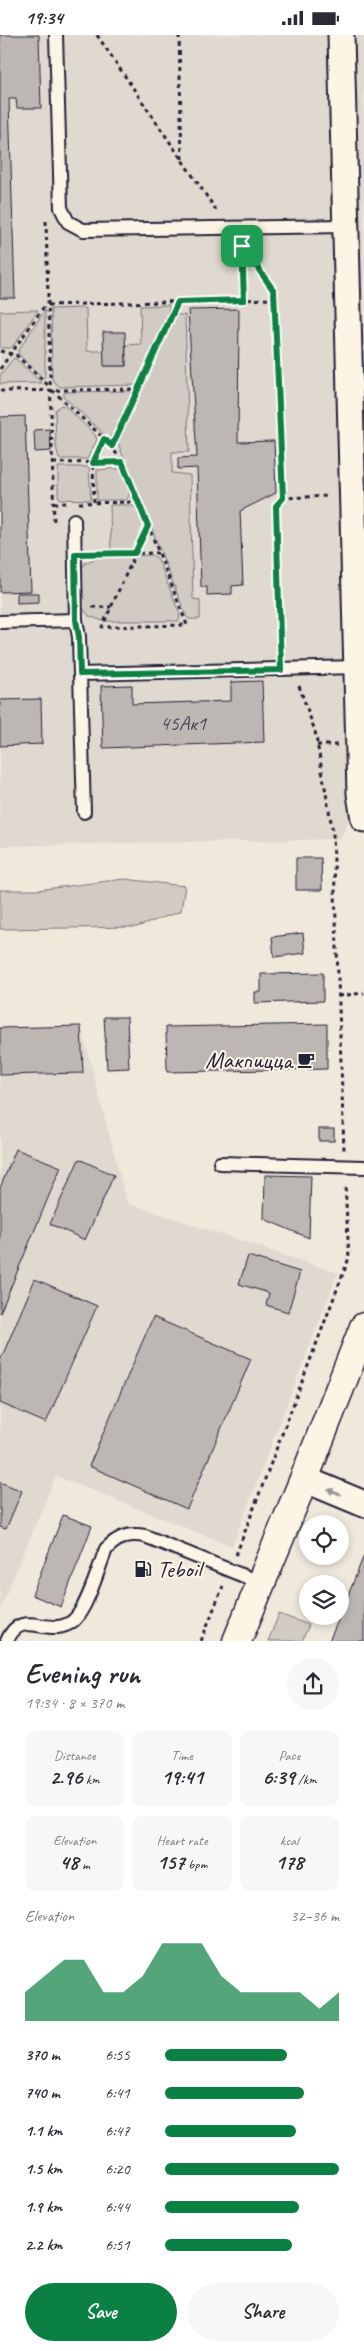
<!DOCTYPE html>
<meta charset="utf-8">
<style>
:root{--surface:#fff;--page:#f7f7f7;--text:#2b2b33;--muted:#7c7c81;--accent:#0b8043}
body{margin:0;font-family:Caveat,sans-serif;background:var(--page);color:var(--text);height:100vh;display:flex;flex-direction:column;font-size:19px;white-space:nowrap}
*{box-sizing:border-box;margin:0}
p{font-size:16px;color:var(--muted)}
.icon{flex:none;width:28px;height:28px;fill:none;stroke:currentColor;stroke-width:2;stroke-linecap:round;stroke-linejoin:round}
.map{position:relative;height:1606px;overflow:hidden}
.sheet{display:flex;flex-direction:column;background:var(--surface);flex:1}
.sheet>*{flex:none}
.buttons{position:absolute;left:299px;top:1480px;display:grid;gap:10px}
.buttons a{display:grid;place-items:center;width:50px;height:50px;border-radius:50%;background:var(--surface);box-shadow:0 2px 8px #0003;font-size:25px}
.pin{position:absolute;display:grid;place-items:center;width:42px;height:42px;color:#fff;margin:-21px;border-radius:10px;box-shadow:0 2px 8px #0006}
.round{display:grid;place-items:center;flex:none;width:52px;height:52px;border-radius:26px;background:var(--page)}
.headline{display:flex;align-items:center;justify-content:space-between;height:85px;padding:0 25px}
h1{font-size:28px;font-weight:800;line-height:38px}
.stats{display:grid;grid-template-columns:repeat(3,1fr);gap:8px;height:85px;padding:5px 25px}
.stats div{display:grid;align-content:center;border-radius:10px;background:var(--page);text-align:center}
.stats b{font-size:21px;font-weight:800}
.stats small{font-size:14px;font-weight:400}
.stats p{font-size:14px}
.chart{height:140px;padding:10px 25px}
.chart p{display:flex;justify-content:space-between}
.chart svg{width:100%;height:90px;margin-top:5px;fill:var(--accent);opacity:.7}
.primary-button{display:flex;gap:10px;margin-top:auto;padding:10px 25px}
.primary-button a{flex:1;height:58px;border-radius:30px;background:var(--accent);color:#fff;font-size:20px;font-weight:800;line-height:58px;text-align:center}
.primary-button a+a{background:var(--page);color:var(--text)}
ul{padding:0 25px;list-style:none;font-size:16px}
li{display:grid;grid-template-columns:80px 60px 1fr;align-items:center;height:38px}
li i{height:12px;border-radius:6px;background:var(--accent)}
.status{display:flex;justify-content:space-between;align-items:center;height:35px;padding:0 25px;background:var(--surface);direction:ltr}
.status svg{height:14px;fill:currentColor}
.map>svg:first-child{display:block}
.built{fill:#e0d9cf}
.green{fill:#d1cbc3;stroke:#7a767f}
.building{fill:#bcb7b3;stroke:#22223b}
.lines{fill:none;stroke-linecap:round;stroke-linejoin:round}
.service-casing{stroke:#22223b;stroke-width:16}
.minor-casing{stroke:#22223b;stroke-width:29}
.tertiary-casing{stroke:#22223b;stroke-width:31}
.path{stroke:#22223b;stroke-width:3;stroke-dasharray:4 4;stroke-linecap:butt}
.service{stroke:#fcf5e5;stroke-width:12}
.minor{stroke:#fcf5e5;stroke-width:25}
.tertiary{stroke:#fcf5e5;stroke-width:28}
.oneway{fill:#9a9698}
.route-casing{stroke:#fff;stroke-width:10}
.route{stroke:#0b8043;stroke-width:6}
.labels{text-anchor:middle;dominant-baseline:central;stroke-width:4;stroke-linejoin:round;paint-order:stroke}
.number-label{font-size:21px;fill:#484759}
.poi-label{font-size:24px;fill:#22223b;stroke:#fcf5e5;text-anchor:end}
</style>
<div class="status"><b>19:34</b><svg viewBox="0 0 49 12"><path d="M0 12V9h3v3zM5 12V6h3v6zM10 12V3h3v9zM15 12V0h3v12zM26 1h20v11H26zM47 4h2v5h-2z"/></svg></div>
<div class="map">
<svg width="364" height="1606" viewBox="0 0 364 1606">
<rect width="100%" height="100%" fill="#efe8db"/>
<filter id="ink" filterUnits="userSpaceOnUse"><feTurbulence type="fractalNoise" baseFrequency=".02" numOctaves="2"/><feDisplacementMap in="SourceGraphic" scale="10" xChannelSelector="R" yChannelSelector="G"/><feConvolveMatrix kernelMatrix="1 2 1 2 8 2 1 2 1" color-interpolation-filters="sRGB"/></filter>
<g filter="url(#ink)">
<!-- built -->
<g class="built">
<polygon points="0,0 364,0 364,754 340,804 0,811"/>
<polygon points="81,991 127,1168 338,1238 232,1511 56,1441 0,1574 0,993"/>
</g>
<!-- green -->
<g class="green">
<polygon points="169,270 169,281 136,350 60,352 52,345 51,274 86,273 87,316 104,316 105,331 126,331 126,310 141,309 140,271"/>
<polygon points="38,275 14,310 10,313 0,313 0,276"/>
<polygon points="45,275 45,342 43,343 19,320 18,316"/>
<polygon points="175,280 185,280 189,417 172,417 172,438 190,440 193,564 200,565 200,584 189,584 186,581 118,408"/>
<polygon points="14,323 16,324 42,348 0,349 0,340"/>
<polygon points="130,356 133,361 114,400 108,403 63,361 65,357"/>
<polygon points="61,370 66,372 95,400 97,405 87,424 59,424 56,411 55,375"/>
<polygon points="58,432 89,432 91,465 60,464 58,460"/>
<path d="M97 435C103 435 116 432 122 435 129 440 133 459 126 465H97Z"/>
<path d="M110 470C133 470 139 467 144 492L133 515 111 516Z"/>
<polygon points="152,520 158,524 180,580 179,586 103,586 89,581 81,571 81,535 85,528 98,522"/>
<polygon points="124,844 185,851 181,876 137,892 0,894 0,855 37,855"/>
<polygon points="279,1579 309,1590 302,1606 268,1606"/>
</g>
<!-- building -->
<g class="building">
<polygon points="0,0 39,0 41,73 17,73 16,64 9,64 15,263 0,263"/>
<polygon points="239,274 238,407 274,406 276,458 240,476 243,550 232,551 232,559 207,560 207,552 201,552 197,433 178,434 178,423 197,422 188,275"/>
<polygon points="103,297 125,297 126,331 104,331"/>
<polygon points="25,381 31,556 0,557 0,382"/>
<polygon points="50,394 51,416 35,417 34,395"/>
<polygon points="17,558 39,558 39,567 17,568"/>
<polygon points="262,646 264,707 103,713 101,651 132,650 132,669 231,666 231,647"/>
<polygon points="41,664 42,709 0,711 0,665"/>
<polygon points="296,823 321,823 322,855 296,855"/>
<polygon points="303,898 305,918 274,922 272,902"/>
<polygon points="323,938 323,966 255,968 255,957 261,957 261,939"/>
<polygon points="104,982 127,982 129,1033 107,1034"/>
<polygon points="327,989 327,1034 167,1037 166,992"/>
<polygon points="81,991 83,1038 0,1040 0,993"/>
<rect x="319" y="1094" width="15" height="12"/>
<polygon points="16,1114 61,1132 0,1278 0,1153"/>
<polygon points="79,1124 114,1140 85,1205 50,1189"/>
<polygon points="265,1140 311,1141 309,1203 264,1184"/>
<polygon points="248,1221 300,1237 288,1277 266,1270 269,1258 239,1249"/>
<polygon points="35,1244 97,1271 46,1388 0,1368 0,1326"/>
<polygon points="153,1282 251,1324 187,1474 89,1431"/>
<polygon points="0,1447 22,1456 6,1494 0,1492"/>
<polygon points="63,1480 92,1491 61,1572 32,1560"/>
<polygon points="364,1520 364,1606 329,1606 340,1581"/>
</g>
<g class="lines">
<!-- service casing -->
<g class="service-casing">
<g id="service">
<polyline points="56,0 61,173 68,187 83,195 346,191"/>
<polyline points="74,485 76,585 79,602 80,639"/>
<polyline points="0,587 76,585"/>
<polyline points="84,777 80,639 357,632"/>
<polyline points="220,1128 364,1132"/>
<path d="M7 1606C22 1570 50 1606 74 1585 87 1573 99 1532 106 1514 118 1502 128 1498 145 1501L261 1548"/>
</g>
</g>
<!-- minor casing -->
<g class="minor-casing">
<g id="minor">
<polyline points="341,0 360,759 364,784"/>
<polyline points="304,1444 364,1469"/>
</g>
</g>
<!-- tertiary casing -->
<g class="tertiary-casing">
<polyline id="tertiary" points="237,1606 304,1444 364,1292"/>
</g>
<!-- path -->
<g class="path">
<polyline points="97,0 216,175"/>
<polyline points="179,0 182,127"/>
<polyline points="46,186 54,489"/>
<polyline points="240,209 274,256 283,463 329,461"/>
<polyline points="242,213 244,265"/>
<polyline points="48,270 274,264"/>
<polyline points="0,316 16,320 49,351"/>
<polyline points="0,334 48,266"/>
<polyline points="52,355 112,411 128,439 187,590 102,592 148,491"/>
<polyline points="0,356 139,354"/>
<polyline points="112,411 179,267"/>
<polyline points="53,428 122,427"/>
<polyline points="94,467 93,428 104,404"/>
<polyline points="54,468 68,468"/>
<polyline points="79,468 138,467"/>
<polyline points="91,519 158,518"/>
<polyline points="92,572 111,572"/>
<polyline points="280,616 276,471 283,463"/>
<polyline points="299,651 315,696 333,798 344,1115"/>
<polyline points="317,710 337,710"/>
<polyline points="339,961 364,958"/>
<polyline points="236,1520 349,1223 345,1149"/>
<polyline points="201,1606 223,1551"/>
</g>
<!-- service -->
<use href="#service" class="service"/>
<!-- minor -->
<use href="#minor" class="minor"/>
<!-- tertiary -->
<use href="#tertiary" class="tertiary"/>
</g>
<!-- one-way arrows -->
<defs><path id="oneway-solid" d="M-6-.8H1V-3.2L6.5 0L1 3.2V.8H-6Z" transform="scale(1.25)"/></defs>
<use class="oneway" href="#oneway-solid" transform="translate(334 1457) rotate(-158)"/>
</g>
<g class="lines" filter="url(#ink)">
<!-- route casing -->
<g class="route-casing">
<polygon id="route" points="242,211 274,256 283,463 276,471 281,635 80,639 79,602 76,585 75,519 135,518 148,491 122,427 93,428 104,404 112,411 178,267 244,265"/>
</g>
<!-- route -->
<use href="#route" class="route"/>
</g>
<!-- icons -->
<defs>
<g id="cafe-bare" transform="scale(1.35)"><path d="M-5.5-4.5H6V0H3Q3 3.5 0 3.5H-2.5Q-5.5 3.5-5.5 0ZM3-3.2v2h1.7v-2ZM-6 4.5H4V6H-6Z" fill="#22223b" stroke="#fcf5e5" stroke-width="2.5" paint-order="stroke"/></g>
<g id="fuel-bare" transform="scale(1.35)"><path d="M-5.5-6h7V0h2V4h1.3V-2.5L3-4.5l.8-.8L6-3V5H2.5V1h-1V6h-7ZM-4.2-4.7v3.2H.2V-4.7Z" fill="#22223b" stroke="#fcf5e5" stroke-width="2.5" paint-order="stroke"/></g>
</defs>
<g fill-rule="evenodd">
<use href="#cafe-bare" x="306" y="1025"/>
<use href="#fuel-bare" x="143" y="1534"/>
</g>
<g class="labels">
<!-- number labels -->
<g class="number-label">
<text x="183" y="688">45Ак1</text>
</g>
<!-- poi labels -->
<g class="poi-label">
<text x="292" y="1025">Макпицца</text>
<text x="157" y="1534" text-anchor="start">Teboil</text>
</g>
</g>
</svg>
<div class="buttons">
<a><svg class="icon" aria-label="locate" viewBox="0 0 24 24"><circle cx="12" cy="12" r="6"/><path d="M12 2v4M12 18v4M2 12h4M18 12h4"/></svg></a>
<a><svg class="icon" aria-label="layers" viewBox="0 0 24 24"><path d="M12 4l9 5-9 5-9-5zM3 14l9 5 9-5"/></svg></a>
</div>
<div class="pin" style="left:242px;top:211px;background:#1e9e55"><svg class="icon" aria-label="arrive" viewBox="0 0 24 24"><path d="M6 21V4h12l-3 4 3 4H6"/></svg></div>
</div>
<section class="sheet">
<div class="headline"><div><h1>Evening run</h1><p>19:34 · 8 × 370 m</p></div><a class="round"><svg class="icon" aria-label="share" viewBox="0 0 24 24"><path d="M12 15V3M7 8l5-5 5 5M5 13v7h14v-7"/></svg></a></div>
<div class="stats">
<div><p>Distance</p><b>2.96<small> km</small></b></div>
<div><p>Time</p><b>19:41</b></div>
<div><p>Pace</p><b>6:39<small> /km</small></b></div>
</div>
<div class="stats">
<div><p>Elevation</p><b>48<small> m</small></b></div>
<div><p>Heart rate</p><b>157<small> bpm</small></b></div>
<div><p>kcal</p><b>178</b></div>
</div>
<div class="chart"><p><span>Elevation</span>32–36 m</p>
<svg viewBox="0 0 160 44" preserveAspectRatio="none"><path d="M0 44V30L10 22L20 14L30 14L40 30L50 30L60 22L70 6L80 6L90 6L100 22L110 30L120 30L130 30L140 30L150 38L160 30V44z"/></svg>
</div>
<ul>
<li><b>370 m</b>6:55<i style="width:70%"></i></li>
<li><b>740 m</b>6:41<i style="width:80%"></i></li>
<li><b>1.1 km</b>6:47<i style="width:75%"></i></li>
<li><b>1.5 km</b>6:20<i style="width:100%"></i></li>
<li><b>1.9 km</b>6:44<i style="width:77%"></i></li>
<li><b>2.2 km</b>6:51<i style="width:73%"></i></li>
</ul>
<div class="primary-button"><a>Save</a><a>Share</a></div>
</section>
